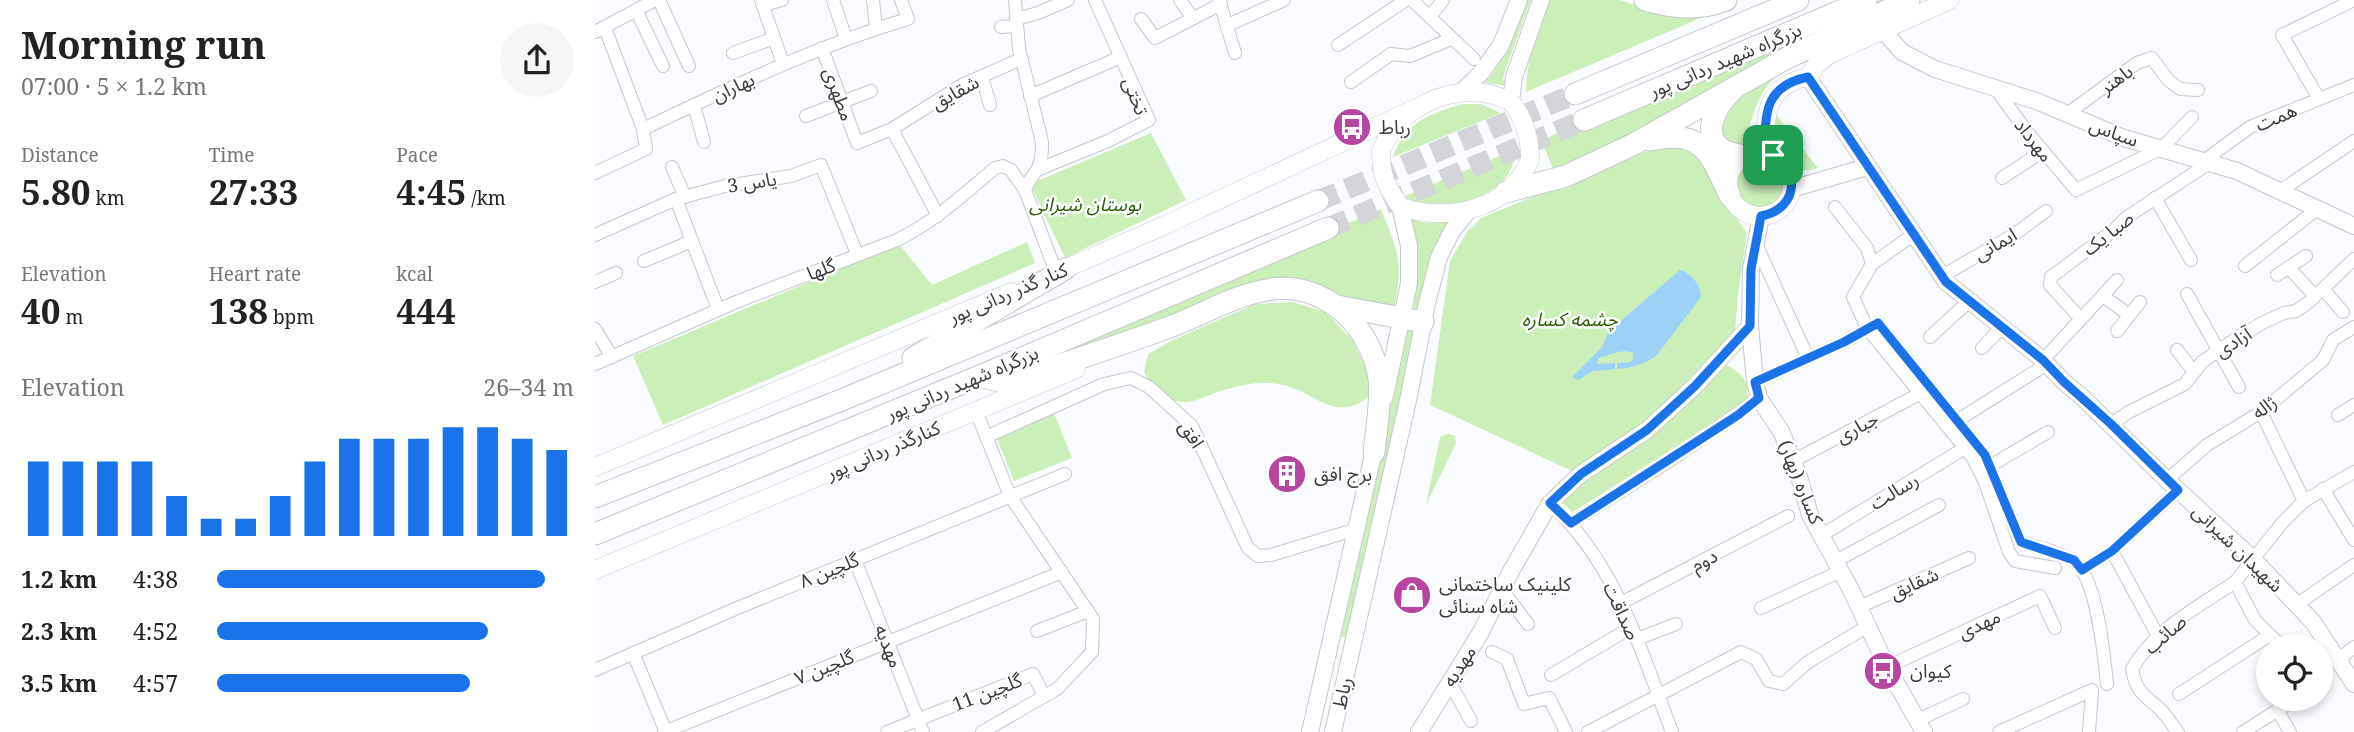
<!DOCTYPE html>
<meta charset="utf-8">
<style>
:root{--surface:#fff;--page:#f6f6f6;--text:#222;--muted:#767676;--accent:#1a73e8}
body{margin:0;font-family:"Noto Serif","Noto Sans Arabic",serif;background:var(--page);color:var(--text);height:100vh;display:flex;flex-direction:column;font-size:26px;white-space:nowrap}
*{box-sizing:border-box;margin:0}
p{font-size:23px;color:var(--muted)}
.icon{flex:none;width:38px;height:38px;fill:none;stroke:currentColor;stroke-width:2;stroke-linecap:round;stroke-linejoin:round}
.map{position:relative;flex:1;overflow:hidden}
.sheet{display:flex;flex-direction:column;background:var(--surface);width:595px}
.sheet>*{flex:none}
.tools{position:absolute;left:1661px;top:634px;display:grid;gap:14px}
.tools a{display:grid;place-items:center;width:77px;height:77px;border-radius:50%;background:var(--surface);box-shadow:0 4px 10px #0003;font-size:35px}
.pin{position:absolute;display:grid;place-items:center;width:60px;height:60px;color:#fff;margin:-30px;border-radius:14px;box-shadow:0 4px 10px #0006}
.round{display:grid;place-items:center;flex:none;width:74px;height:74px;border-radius:37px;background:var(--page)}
.headline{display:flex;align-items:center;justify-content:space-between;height:119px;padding:0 21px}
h1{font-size:38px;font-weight:700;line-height:52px}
.stats{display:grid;grid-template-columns:repeat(3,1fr);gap:10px;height:119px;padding:7px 21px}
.stats div{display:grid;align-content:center}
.stats b{font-size:35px;font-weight:700}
.stats small{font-size:19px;font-weight:400}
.stats p{font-size:19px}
.chart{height:196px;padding:14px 21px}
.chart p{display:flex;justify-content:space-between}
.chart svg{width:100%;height:126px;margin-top:7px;stroke:var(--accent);stroke-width:6}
ul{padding:0 21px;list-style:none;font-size:23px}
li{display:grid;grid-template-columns:112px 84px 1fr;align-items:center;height:52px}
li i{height:18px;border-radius:9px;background:var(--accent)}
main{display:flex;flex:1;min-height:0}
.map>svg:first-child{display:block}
.green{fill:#cceeb9}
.water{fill:#9bd2f6}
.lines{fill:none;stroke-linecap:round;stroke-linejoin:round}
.highway-tunnel{stroke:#d4d5d8;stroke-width:21;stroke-dasharray:21 10;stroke-linecap:butt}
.street-casing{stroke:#c4c8cf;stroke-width:14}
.secondary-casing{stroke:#c4c8cf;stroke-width:18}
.primary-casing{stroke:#c4c8cf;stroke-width:19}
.highway-casing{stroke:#c4c8cf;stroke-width:23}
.street{stroke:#fff;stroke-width:12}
.secondary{stroke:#fff;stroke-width:16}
.primary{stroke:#fff;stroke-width:18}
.highway{stroke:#fff;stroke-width:21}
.primary-bridge-casing{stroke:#c4c8cf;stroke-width:19;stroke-linecap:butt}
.primary-bridge{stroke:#fff;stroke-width:18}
.route-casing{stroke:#fff;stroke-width:14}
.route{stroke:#1a73e8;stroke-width:9}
.labels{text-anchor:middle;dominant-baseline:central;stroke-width:5;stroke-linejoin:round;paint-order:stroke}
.street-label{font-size:19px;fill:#3a3b3e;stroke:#fff}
.poi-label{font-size:19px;fill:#3a3b3e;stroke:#fff;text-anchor:start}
.park-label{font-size:19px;font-style:italic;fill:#2d5d00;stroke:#fff}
</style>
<main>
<section class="sheet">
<div class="headline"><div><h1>Morning run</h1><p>07:00 · 5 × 1.2 km</p></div><a class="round"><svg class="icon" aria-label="share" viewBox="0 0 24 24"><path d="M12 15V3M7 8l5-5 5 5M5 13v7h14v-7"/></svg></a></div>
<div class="stats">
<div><p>Distance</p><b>5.80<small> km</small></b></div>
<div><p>Time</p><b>27:33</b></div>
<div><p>Pace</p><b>4:45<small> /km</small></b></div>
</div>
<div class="stats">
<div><p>Elevation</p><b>40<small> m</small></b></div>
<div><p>Heart rate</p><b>138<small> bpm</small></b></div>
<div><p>kcal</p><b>444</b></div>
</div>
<div class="chart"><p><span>Elevation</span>26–34 m</p>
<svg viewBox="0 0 160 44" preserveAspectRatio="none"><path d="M5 44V18M15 44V18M25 44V18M35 44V18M45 44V30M55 44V38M65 44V38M75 44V30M85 44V18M95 44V10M105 44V10M115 44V10M125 44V6M135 44V6M145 44V10M155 44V14"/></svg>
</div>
<ul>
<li><b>1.2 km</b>4:38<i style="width:92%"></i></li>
<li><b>2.3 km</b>4:52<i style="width:76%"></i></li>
<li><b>3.5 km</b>4:57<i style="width:71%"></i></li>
</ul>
</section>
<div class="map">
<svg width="1759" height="732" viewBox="0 0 1759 732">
<rect width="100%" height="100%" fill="#fafbfe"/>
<!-- green -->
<g class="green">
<path d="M929 0H936L911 68 908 79 912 86 889 83C911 62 918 28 929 0Z"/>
<path d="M954 0H1025L1066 13 1139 4 931 92C931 60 943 30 954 0Z"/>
<polygon points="1285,0 1293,0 1195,44 1058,124 959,171 946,140"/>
<path d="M1184 72C1162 96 1156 115 1151 147L1127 145 1124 121 1143 93Z"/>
<path d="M868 104H886L906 113 798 157C811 121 834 114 868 104Z"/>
<path d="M1176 108 1223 168C1187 181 1179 133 1176 108Z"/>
<polygon points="556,133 591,200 470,258 435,184"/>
<polygon points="1076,145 1104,156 1152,234 1143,294 1140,331 1052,422 977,471 835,405 855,261 872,232 886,218 1036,156"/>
<path d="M921 149C919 159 918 168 912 176 896 200 832 217 810 196Z"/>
<circle cx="1165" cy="185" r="24"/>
<path d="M786 209C803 251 809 262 799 308L734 293 650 285 509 342 464 358 461 348Z"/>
<path d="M811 214C826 226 838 224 855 219L836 257 825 312 818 311C825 267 823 257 811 214Z"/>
<polygon points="432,242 440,263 68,425 38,356 304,244 337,285"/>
<path d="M698 302 730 312 758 341 774 374 776 395C738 426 721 390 683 384 662 380 640 387 620 393 611 397 599 402 589 402 568 401 557 389 549 372L553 354 576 341 660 304Z"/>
<polygon points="812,331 821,331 751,637 746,637"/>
<path d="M1132 365C1148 374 1153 380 1153 398L1124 420 989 505 977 512 967 502C989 474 1025 460 1053 438 1082 416 1107 390 1132 365Z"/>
<polygon points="457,408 477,458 419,481 399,431"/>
<polygon points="853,434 860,436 861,443 831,505 845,437"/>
</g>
<!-- water -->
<path class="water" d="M1085 270C1096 272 1107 287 1106 297L1062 355C1051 364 1036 368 1022 369V363L1035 362 1038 359V353C1028 348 1014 355 1004 358L1002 361 1003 364 1020 363V369L998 371 983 380 977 377 1007 347 1014 331Z"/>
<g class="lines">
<!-- highway-tunnel -->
<g class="highway-tunnel">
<polyline points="723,201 980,94"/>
<polyline points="733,228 989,120"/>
</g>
<!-- street casing -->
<g class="street-casing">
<g id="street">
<polyline points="64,0 94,66"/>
<polyline points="166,0 188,64"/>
<polyline points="238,0 251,39"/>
<polyline points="278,0 281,28"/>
<path d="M420 0 424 48 447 142C447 151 447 162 442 170 437 177 433 181 430 190L461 272"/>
<polyline points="585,0 597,17"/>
<polyline points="624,0 640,53"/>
<polyline points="817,0 879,59"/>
<polyline points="168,5 187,0"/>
<polyline points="41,10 68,66"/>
<polyline points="835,17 848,0"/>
<polyline points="421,19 443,13 473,0"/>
<polyline points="546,19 560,38 626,4"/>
<polyline points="633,25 689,0"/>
<polyline points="406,27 421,26"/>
<polyline points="0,32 60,0"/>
<polyline points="743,45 811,0"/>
<polyline points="227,48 262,143 297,129 367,85 426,59"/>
<polyline points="138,53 179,38"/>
<polyline points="387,77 395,105"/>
<polyline points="756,82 796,54 815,56 856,39"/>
<polyline points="1400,88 1433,133 1481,190 1567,148 1597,117"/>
<polyline points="435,96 526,57"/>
<polyline points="1724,99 1687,35 1759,0"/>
<polyline points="99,105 109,142"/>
<polyline points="1472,114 1542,63 1557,58 1573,80 1585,89 1603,90"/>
<polyline points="211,116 276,91"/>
<path d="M48 129C135 88 221 46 313 19L306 0"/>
<polyline points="297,129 343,216"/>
<polyline points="1610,160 1655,127 1759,85"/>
<polyline points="77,167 90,197"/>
<polyline points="442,170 513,141 554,120 500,0"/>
<polyline points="0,173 51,149 48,129 10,28"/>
<polyline points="1407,178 1448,151"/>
<polyline points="1685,191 1759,141"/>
<polyline points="1560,198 1596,260"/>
<polyline points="81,199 123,309"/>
<polyline points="1240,207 1272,248 1277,264"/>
<polyline points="0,235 81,199 130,186 196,176 226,165 262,254"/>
<polyline points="1318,235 1277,264 1258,297 1272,328 1378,458 1390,482 1414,552 1420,561 1460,568"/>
<polyline points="1160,242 1213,358"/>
<polyline points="49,261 97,241"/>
<polyline points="1650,266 1722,209"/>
<polyline points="1695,269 1720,296"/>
<polyline points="1682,275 1711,256"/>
<polyline points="1347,276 1420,234 1451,211"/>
<polyline points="0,282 21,273"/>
<polyline points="1728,289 1748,312"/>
<polyline points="1592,294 1644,387"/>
<polyline points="1508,296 1534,315"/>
<polyline points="1486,319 1455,285 1456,277 1519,230 1532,217 1616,162"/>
<polyline points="0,329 17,357"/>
<polyline points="1522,331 1545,302"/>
<polyline points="1335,337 1374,301"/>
<polyline points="1387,348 1407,327"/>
<polyline points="1582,350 1599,372"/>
<polyline points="1448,360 1522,280"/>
<path d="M0 364 141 302 302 240C339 222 368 195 400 168L408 166 416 170 430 190"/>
<path d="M1160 382 1249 342 1283 323 1390 455 1426 542C1442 547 1462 551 1477 560 1502 574 1509 656 1512 684"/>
<polyline points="381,411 415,496 498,619 497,652 462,689 387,732"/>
<polyline points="1666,412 1709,501"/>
<polyline points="1743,415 1759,405"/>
<polyline points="1363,420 1452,364"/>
<polyline points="1516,424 1534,412 1590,384 1607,362 1642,338 1667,323 1689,313 1701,311 1714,302 1759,259"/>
<polyline points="391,437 509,384 536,378 554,387 597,426 653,548 663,556 676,555 762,529"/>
<polyline points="1198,461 1326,393"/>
<polyline points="1395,466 1453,432"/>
<polyline points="1572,480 1612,445 1666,412 1728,360 1738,340 1759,327"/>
<polyline points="1728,489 1759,540"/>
<path d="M955 503C1021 563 1046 651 1077 732"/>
<polyline points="976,523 1085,454 1164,398"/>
<polyline points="1227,535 1370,448"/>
<polyline points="1517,551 1563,636"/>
<polyline points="260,560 328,732"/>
<polyline points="1241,561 1344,505"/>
<polyline points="1487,570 1517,551 1583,490"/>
<polyline points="908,591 933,624"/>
<polyline points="1026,603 1193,516"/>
<polyline points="1701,605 1759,565"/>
<polyline points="1264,607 1374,558"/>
<polyline points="1166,608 1246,571"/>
<polyline points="442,631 493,611"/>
<polyline points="1042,639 1081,624"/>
<polyline points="1686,646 1660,620 1640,582 1687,523 1709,501 1759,472"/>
<polyline points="897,652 912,659 929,704 954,698 971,732"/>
<polyline points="38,653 71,732"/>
<polyline points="1744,659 1759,647"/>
<polyline points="1292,667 1445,596 1460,628"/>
<polyline points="0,670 140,609 470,474"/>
<polyline points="956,675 1037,627"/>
<polyline points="854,681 876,721"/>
<polyline points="1584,694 1675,635"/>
<polyline points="1683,711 1695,732"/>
<polyline points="1323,720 1368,699"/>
<polyline points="69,732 467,572"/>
<polyline points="292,732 438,674 449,696"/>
<polyline points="993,732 1146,652 1161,659 1174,681 1188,684 1213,662 1273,626"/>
<polyline points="1404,732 1497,690 1494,732"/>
<path d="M1583 732C1577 725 1572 716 1565 709 1549 695 1541 692 1537 669 1560 629 1603 607 1640 582"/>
<polyline points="1648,732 1702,698"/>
</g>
</g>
<!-- secondary casing -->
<g class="secondary-casing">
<g id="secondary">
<polyline points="1287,29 1307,52 1340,69 1444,102 1529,138 1642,171 1759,226"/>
<polyline points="1213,77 1351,282 1448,360 1469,382 1487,397 1572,480 1658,559 1718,622 1759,684"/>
<polyline points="866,92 886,73 906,45 924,0"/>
<polyline points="916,102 919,77 946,0"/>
<polyline points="1196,189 1272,167"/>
<polyline points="1166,216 1156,269 1155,326 1160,382 1164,398 1187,433 1205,480 1215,515 1256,590 1292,667 1329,732"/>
<polyline points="790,396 814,283 814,246 805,206"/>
<polyline points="715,732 781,442"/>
<polyline points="738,732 814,396 832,303 844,257 857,231 874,210"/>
<polyline points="824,732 886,632 915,573 955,503 986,474 1052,430 1100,386 1155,326"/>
</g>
</g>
<!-- primary casing -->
<g class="primary-casing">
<g id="primary">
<path d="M786 151C805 102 870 77 916 102"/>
<path d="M1170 152C1171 114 1169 86 1213 77L1221 65 1235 54 1355 0"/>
<circle cx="1165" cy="184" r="32"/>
<path d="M805 206C850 224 917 209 935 159"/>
<polyline points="458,274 568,226 821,108"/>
<polyline points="0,467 416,292"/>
<polyline points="0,570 481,369"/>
</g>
</g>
<!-- highway casing -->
<g class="highway-casing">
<g id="highway">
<path d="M1050 0C1077 8 1104 11 1131 0"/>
<path d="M1137 91C1123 103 1107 131 1123 146 1129 153 1141 154 1150 156"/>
<polyline points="980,94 1203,0"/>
<polyline points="989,120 1271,0"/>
<path d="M1055 140C1109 128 1115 154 1135 196"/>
<polyline points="911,192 971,176 1039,144 1192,58 1314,0"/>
<polyline points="742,306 828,322"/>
<polyline points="318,358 470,269"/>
<path d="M385 376 411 383C465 365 519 347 572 328 606 316 636 296 672 290 727 279 776 325 784 378 787 397 781 432 779 452"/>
<polyline points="0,497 249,399 723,201"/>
<polyline points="0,534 385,376 733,228"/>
</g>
</g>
<!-- street -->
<use href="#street" class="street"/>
<!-- secondary -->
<use href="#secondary" class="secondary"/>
<!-- primary -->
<use href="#primary" class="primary"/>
<!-- highway -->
<use href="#highway" class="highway"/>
<!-- primary-bridge casing -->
<g class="primary-bridge-casing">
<g id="primary-bridge">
<path d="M916 102C930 119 935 137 935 159"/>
<path d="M786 151C786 176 791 186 805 206"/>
</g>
</g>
<!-- primary-bridge -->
<use href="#primary-bridge" class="primary-bridge"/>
</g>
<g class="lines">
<!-- route casing -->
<g class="route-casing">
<path id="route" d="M1213 77 1351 282 1448 360 1469 382 1516 424 1583 490 1517 551 1487 570 1479 560 1426 542 1390 455 1283 323 1249 342 1160 382 1164 398 1143 415 976 523 955 503 986 474 1052 430 1100 386 1155 326 1156 269 1166 216C1205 209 1207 165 1170 152 1170 114 1169 86 1213 77Z"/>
</g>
<!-- route -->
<use href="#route" class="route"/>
</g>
<!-- icons -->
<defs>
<g id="bus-disc" transform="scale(2.0125)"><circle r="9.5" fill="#b746a3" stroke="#fff"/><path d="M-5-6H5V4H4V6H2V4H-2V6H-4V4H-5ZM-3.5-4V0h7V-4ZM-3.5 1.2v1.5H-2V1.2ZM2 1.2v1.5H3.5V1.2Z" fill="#fff"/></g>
<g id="building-disc" transform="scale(2.0125)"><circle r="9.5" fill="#b746a3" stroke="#fff"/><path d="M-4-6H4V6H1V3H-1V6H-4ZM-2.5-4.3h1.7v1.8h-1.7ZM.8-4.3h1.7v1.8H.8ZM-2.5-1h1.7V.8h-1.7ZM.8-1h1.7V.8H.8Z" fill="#fff"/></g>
<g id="shop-disc" transform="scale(2.0125)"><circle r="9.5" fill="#b746a3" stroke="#fff"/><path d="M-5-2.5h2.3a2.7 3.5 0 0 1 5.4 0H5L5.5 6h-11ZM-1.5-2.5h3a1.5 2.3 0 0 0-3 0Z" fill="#fff"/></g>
</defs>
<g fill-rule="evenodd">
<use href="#bus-disc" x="757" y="127"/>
<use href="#building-disc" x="692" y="474"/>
<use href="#shop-disc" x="817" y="595"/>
<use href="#bus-disc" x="1288" y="671"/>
</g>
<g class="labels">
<!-- street labels -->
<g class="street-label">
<text transform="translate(1130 60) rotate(-23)">بزرگراه شهید ردانی پور</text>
<text transform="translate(1521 79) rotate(-36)">باهنر</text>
<text transform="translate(138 87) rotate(-25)">بهاران</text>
<text transform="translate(360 92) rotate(-28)">شقایق</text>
<text transform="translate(244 94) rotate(70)">مطهری</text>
<text transform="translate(541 96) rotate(69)">تختی</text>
<text transform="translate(1681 117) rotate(-23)">همت</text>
<text transform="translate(1519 132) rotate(20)">سپاس</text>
<text transform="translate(1439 140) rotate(52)">مهرداد</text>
<text transform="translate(157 182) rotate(-9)">یاس 3</text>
<text transform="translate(1513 233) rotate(-38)">صبا یک</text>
<text transform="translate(1400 244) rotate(-30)">ایمانی</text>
<text transform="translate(226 269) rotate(-21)">گلها</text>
<text transform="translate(413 293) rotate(-23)">کنار گذر ردانی پور</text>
<text transform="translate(1638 342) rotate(-33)">آزادی</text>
<text transform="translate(367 383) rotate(-23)">بزرگراه شهید ردانی پور</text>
<text transform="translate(1669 407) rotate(-36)">ژاله</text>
<text transform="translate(1262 427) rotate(-28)">جباری</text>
<text transform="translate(597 434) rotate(58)">افق</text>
<text transform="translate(288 450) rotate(-23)">کنارگذر ردانی پور</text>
<text transform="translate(1206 482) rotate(68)">کساره (بهار)</text>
<text transform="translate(1299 491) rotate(-31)">رسالت</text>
<text transform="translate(1643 548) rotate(44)">شهیدان شیرانی</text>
<text transform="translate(1109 560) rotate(-27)">دوم</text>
<text transform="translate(234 570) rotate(-22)">گلچین ۸</text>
<text transform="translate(1319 583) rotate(-24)">شقایق</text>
<text transform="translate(1027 611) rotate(65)">صداقت</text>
<text transform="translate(1384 624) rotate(-25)">مهدی</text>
<text transform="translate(1570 634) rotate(-41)">صائب</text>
<text transform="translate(294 646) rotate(68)">مهدیه</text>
<text transform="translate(864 666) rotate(-57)">مهدیه</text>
<text transform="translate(229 667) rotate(-22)">گلچین ۷</text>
<text transform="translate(392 692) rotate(-21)">گلچین 11</text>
<text transform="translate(747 693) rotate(-77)">رباط</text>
</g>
<!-- poi labels -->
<g class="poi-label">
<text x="784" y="127">رباط</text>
<text x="719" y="474">برج افق</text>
<text x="844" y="584">کلینیک ساختمانی<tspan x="844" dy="22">شاه سنائی</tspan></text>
<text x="1315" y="671">کیوان</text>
</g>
<!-- park labels -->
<g class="park-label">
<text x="490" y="204">بوستان شیرانی</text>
<text x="975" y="319">چشمه کساره</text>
</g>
</g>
</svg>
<div class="tools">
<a><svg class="icon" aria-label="locate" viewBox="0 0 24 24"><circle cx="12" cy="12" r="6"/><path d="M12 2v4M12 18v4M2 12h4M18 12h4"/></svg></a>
</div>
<div class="pin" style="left:1178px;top:155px;background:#1e9e55"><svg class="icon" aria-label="arrive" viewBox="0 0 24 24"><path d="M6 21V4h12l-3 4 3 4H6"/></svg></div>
</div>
</main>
